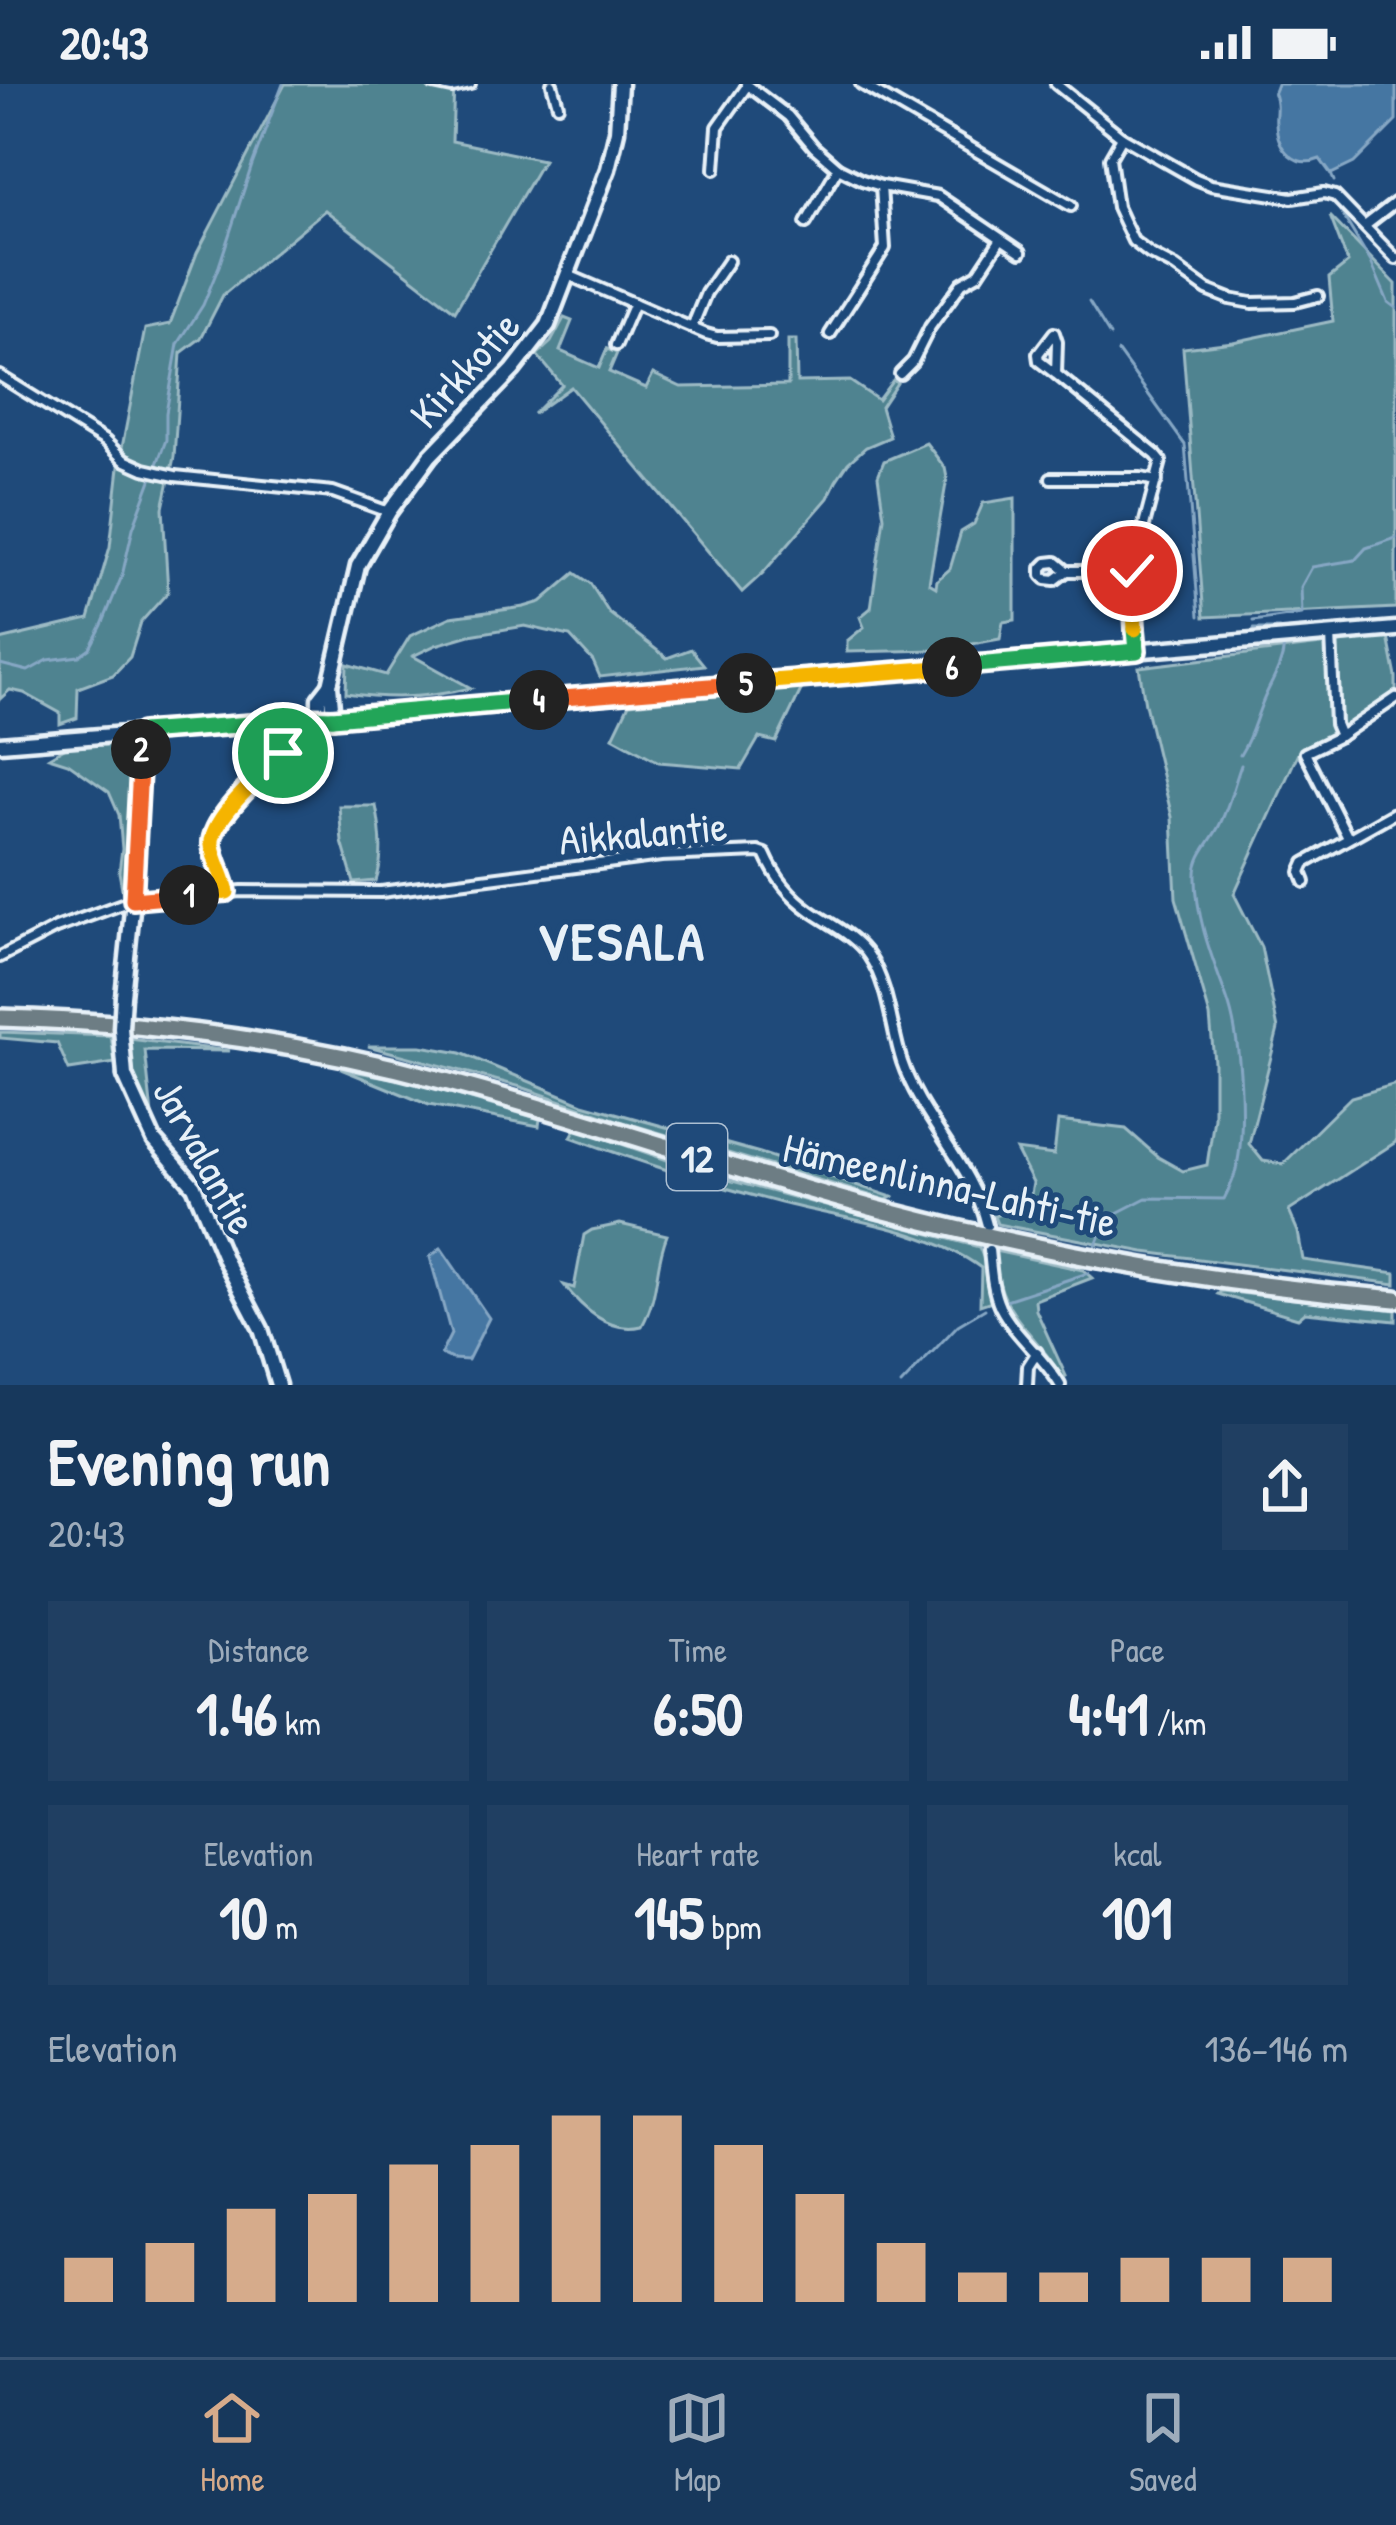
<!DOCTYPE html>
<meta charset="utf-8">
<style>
:root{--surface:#17385c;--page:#203f62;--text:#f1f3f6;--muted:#9eacbb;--line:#365272;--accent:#d6ab8b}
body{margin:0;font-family:"Patrick Hand",sans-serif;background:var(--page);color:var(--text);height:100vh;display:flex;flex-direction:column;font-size:45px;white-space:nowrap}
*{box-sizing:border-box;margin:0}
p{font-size:39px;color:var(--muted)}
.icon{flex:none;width:66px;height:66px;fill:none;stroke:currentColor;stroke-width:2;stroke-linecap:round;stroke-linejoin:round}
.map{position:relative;height:1301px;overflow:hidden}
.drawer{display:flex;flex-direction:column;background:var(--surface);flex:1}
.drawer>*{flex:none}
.pin{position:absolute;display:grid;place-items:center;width:102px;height:102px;color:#fff;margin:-51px;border:6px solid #fff;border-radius:50%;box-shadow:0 3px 12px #0007}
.km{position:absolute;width:60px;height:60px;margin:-30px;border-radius:50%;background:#222;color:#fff;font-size:33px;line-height:60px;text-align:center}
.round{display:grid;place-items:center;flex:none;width:126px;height:126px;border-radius:0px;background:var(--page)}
.summary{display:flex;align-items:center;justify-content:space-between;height:204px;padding:0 48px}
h1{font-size:66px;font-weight:800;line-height:90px}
.metrics{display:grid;grid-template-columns:repeat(3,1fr);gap:18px;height:204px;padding:12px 48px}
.metrics div{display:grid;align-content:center;border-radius:0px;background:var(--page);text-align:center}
.metrics b{font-size:60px;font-weight:800}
.metrics small{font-size:33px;font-weight:400}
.metrics p{font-size:33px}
.chart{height:336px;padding:24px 48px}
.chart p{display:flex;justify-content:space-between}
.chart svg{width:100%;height:216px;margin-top:12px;stroke:var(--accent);stroke-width:6}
.status{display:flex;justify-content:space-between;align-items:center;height:84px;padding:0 60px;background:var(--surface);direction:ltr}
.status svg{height:33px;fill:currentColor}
.dock{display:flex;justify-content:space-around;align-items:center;height:168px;border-top:3px solid var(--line);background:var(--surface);font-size:33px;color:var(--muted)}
.dock a{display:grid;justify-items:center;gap:6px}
.dock .active{color:var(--accent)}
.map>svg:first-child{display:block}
.green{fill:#508390;stroke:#9cbac4;stroke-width:3}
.water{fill:#4476a2;stroke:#86a7c4;stroke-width:3}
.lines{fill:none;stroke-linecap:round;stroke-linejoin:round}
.stream{stroke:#86a7c4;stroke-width:3}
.street-casing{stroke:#e8f1f8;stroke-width:16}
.secondary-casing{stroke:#e8f1f8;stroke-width:21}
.highway-casing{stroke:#e8f1f8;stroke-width:24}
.street{stroke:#1f4a7a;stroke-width:8}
.secondary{stroke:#1f4a7a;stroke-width:12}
.highway{stroke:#6d7d84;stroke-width:15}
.secondary-bridge-casing{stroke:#e8f1f8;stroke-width:21;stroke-linecap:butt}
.secondary-bridge{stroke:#1f4a7a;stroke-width:12}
.split-1-casing{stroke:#fff;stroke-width:24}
.split-2-casing{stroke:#fff;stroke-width:24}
.split-3-casing{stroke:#fff;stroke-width:24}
.split-4-casing{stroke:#fff;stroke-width:24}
.split-5-casing{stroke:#fff;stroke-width:24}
.split-6-casing{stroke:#fff;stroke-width:24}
.split-7-casing{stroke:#fff;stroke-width:24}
.split-8-casing{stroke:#fff;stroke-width:24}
.split-1{stroke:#f5b400;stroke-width:15}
.split-2{stroke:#f0652b;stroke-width:15}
.split-3{stroke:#22a559;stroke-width:15}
.split-4{stroke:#22a559;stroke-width:15}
.split-5{stroke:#f0652b;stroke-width:15}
.split-6{stroke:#f5b400;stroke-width:15}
.split-7{stroke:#22a559;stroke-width:15}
.split-8{stroke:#f5b400;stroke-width:15}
.labels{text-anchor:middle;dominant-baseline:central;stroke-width:10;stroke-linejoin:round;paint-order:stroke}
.shield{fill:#1f4a7a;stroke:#acbfd2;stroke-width:3}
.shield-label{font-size:39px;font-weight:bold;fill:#e8f1f8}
.street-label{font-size:42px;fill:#e8f1f8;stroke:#1f4a7a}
.district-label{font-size:54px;font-weight:bold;letter-spacing:3px;fill:#e8f1f8;stroke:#1f4a7a}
</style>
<div class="status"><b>20:43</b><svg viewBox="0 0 49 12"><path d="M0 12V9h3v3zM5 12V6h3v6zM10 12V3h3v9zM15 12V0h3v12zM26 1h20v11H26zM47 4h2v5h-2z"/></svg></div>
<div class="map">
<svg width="1396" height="1301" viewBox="0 0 1396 1301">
<rect width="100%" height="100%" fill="#1f4a7a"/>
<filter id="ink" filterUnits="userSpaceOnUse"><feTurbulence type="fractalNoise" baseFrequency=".00833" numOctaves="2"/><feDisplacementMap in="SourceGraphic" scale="24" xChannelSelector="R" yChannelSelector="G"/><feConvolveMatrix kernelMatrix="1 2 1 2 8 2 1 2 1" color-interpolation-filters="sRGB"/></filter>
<g filter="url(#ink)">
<!-- green -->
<g class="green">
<polygon points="285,0 454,0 452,57 543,76 455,227 325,126 223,211 201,254 181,269 174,373 163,424 168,508 141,538 130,573 113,591 78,604 77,634 60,640 60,629 24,609 10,606 0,615 0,556 89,535 110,463 120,374 145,245 170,240 197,169"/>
<polygon points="1330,132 1396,200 1396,524 1204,533 1183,264 1233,258 1333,237 1329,194 1348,179"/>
<polygon points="564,234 572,237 560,267 599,284 607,265 617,269 609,288 646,304 653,290 681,303 788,301 788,256 796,256 797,298 850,297 878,316 893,296 897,299 881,323 890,353 866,363 848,379 836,397 828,414 763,489 742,508 571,303 533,330 562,301 537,271 551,258"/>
<polygon points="926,359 945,384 947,394 929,499 936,503 937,496 950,485 961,448 974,440 983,419 1015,414 1015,536 1003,538 1000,555 939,566 847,568 847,557 864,543 860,533 871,524 884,433 878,392 884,377"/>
<path d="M575 489 590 499 609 529 667 574 691 565 704 581 600 593 593 577 570 552 525 542 470 551 436 561 413 572 471 604C431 614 386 615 346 609L347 580 386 591 410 552 451 533 524 523 541 518Z"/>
<polygon points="1388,553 1396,593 1396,610 1343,646 1300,665 1234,810 1261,863 1278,945 1249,1060 1263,1077 1283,1080 1351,1013 1396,1000 1396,1058 1289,1127 1298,1148 1303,1176 1396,1189 1396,1200 1144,1168 997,1140 994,1132 1029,1121 1033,1099 1016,1066 1054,1071 1058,1037 1126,1045 1158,1073 1183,1087 1207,1081 1214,1034 1214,978 1210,932 1176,814 1172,733 1145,620 1139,583"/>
<polygon points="802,604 776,658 759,654 741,685 659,678 613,653 629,620"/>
<polygon points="128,660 134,668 128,786 124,815 119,788 122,765 119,731 109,708 68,679 49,673 66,663"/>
<path d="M339 722H376C381 746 384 774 376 797L354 799 342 758Z"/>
<polygon points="0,948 111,952 115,979 69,986 57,959 0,954"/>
<polygon points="129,955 230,967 145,966 152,1031 149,1033 133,988"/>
<polygon points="368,962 421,962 461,969 583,1020 760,1069 892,1113 886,1116 620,1037 521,1003"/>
<polygon points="341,985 409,997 540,1035 539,1042 429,1021"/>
<path d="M576 1044 710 1091 979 1163 986 1180 992 1217 980 1221 981 1184C927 1144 846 1136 781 1119 710 1101 640 1078 571 1053Z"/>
<path d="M620 1140 667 1151C654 1183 660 1209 642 1242 610 1250 582 1224 564 1201L574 1204 584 1151 592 1146Z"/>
<path d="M995 1167 1083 1186 1092 1194 1035 1216 1036 1226 1066 1292 1062 1294C1033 1242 997 1234 995 1167Z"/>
<polygon points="1221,1207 1396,1226 1396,1237 1305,1228 1298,1234 1218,1210"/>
</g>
<!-- water -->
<g class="water">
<path d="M1277 0H1396V37L1354 79 1331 90 1320 75C1296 85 1277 66 1276 39 1275 33 1277 26 1276 19 1274 2 1271 17 1277 0Z"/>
<polygon points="441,1164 489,1234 468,1276 452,1275 441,1270 451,1250 430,1173"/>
</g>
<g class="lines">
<!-- stream -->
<g class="stream">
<polyline points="1331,90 1334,97"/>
<polyline points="1336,120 1371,178 1388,218 1396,224"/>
<polyline points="1089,218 1110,252"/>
<polyline points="1118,268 1185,361 1199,532"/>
<polyline points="1253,537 1302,530 1301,503 1312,483 1355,476 1366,464 1396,454"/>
<polyline points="1254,545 1279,545 1283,550"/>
<polyline points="0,580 28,587 48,576 79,572 90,564 102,541 122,492 133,444 166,356 166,329 178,260 203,221 219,182 252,81 283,0"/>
<path d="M1240 671C1253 650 1254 638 1263 617 1271 598 1282 583 1284 562"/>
<path d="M1095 1163 1107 1134 1146 1114 1224 1115C1228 1107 1233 1098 1235 1089 1247 1050 1241 953 1227 915 1213 876 1195 833 1196 790 1196 771 1211 758 1219 742 1229 723 1234 700 1241 681"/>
<polyline points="1006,1216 1088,1189"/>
<polyline points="901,1301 958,1241 985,1225"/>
</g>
<!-- street casing -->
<g class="street-casing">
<g id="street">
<polyline points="433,0 452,4 470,0"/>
<polyline points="552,0 558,21"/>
<polyline points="746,0 788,32 814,63 838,84 862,96 881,102 938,112 1021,168"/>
<polyline points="861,0 1071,122"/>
<polyline points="1056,0 1122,53 1196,95 1211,101 1292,114 1324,109 1335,112 1396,175"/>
<polyline points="1122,53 1110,74 1117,123 1123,136 1133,157 1150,170 1175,183 1207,206 1230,215 1252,219 1295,218 1318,212"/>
<polyline points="715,85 718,43 747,2"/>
<polyline points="806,139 838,84"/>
<polyline points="1366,141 1396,118"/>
<polyline points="568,191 706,250 717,253 769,252"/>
<polyline points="692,243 706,209 728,177"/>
<polyline points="830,250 885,164 881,102"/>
<polyline points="616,261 634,219"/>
<polyline points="900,290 913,277 930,243 962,199 978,190 1001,155"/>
<polyline points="1056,290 1039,277 1038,270 1054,249 1057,258 1056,290 1156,371 1161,377 1132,487 1137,566"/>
<polyline points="0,292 105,357 124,376 144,385 175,392 333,408 389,428"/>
<polyline points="1051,394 1141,394 1157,397"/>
<polyline points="1067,487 1055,496 1046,495 1042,491 1042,484 1047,479 1056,478 1067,487 1132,487"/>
<polyline points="1331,551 1335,640 1340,652"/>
<polyline points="1348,754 1305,669 1340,652 1396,614"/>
<polyline points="1305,798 1301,788 1305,779 1396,728"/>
<path d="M227 808C223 791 209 771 212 753 215 729 288 666 309 649"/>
<path d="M0 873 56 844 133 816 242 807 381 808 661 772 759 768 765 770C775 793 791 813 811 827 831 841 855 851 869 872 889 902 891 944 902 978 922 1037 972 1080 987 1141"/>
<path d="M989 1166C991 1185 992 1206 1000 1223 1015 1252 1044 1273 1060 1301"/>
<polyline points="1027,1301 1028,1282 1037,1268"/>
</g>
</g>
<!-- secondary casing -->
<g class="secondary-casing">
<g id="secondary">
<polyline points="333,634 330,601 358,482 389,428 430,372 513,286 548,241 608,85 617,47 620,0"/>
<polyline points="319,635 319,615 330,601"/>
<polyline points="0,660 251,640 298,633 319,635 1396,545"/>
<polyline points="123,912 133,816 142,648"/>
<polyline points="125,992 154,1056 194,1102 225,1176 261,1245 278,1301"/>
</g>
</g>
<!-- highway casing -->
<g class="highway-casing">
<path id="highway" d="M0 934C152 938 302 958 449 998 596 1037 739 1089 885 1127 1052 1171 1224 1201 1396 1215"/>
</g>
<!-- street -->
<use href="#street" class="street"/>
<!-- secondary -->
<use href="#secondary" class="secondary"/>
<!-- highway -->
<use href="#highway" class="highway"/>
<!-- secondary-bridge casing -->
<g class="secondary-bridge-casing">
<polyline id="secondary-bridge" points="123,912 121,944 125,992"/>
</g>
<!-- secondary-bridge -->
<use href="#secondary-bridge" class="secondary-bridge"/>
</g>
</g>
<g class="lines" filter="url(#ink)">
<!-- split-1 casing -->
<g class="split-1-casing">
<path id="split-1" d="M189 811 227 808C224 792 214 777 212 761 209 735 265 688 283 669"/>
</g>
<!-- split-2 casing -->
<g class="split-2-casing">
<polyline id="split-2" points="141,665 133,816 189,811"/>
</g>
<!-- split-3 casing -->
<g class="split-3-casing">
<polyline id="split-3" points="141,665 142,648 251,640 298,633 332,634"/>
</g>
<!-- split-4 casing -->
<g class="split-4-casing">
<polyline id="split-4" points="332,634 539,616"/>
</g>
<!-- split-5 casing -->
<g class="split-5-casing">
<polyline id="split-5" points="539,616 746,599"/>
</g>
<!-- split-6 casing -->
<g class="split-6-casing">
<polyline id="split-6" points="746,599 952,583"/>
</g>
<!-- split-7 casing -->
<g class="split-7-casing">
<polyline id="split-7" points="952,583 1137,567 1135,545"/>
</g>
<!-- split-8 casing -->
<g class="split-8-casing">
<polyline id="split-8" points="1132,487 1135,545"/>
</g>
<!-- split-1 -->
<use href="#split-1" class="split-1"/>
<!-- split-2 -->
<use href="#split-2" class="split-2"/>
<!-- split-3 -->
<use href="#split-3" class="split-3"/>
<!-- split-4 -->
<use href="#split-4" class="split-4"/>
<!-- split-5 -->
<use href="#split-5" class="split-5"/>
<!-- split-6 -->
<use href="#split-6" class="split-6"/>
<!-- split-7 -->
<use href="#split-7" class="split-7"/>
<!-- split-8 -->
<use href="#split-8" class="split-8"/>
</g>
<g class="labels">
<!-- shield labels -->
<rect class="shield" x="667" y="1040" width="60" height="66" rx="9"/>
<g class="shield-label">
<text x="697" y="1073">12</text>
</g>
<!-- street labels -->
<g class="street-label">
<text transform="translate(464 285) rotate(-48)">Kirkkotie</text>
<text transform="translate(643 748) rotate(-5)">Aikkalantie</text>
<text transform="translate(206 1072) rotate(61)">Jarvalantie</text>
<text transform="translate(950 1100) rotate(13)">Hämeenlinna-Lahti-tie</text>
</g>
<!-- district labels -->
<g class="district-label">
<text x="622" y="856">VESALA</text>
</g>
</g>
</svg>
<div class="pin" style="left:283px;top:669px;background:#1e9e55"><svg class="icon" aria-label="arrive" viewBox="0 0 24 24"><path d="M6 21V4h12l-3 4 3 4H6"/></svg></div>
<div class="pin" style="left:1132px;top:487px;background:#d93025"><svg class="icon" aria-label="check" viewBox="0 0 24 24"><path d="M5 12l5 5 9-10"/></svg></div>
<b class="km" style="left:189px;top:811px">1</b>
<b class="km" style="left:141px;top:665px">2</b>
<b class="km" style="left:539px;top:616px">4</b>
<b class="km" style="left:746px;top:599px">5</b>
<b class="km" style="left:952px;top:583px">6</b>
</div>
<section class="drawer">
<div class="summary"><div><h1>Evening run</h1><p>20:43</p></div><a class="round"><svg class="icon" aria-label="share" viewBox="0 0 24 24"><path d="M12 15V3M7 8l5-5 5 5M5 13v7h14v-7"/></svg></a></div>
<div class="metrics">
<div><p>Distance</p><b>1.46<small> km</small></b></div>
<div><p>Time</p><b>6:50</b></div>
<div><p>Pace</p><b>4:41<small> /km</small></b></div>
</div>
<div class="metrics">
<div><p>Elevation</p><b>10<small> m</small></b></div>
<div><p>Heart rate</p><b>145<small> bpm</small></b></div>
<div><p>kcal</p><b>101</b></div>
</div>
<div class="chart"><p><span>Elevation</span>136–146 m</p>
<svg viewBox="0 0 160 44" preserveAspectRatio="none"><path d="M5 44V35M15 44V32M25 44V25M35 44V22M45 44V16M55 44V12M65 44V6M75 44V6M85 44V12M95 44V22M105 44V32M115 44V38M125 44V38M135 44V35M145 44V35M155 44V35"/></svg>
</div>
</section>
<nav class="dock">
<a class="active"><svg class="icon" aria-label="home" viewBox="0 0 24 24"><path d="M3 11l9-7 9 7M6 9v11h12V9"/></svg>Home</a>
<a><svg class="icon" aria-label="map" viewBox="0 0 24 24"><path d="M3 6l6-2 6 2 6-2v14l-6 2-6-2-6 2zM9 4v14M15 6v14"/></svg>Map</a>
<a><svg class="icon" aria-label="saved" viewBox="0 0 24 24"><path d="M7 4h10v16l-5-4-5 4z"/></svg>Saved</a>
</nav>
